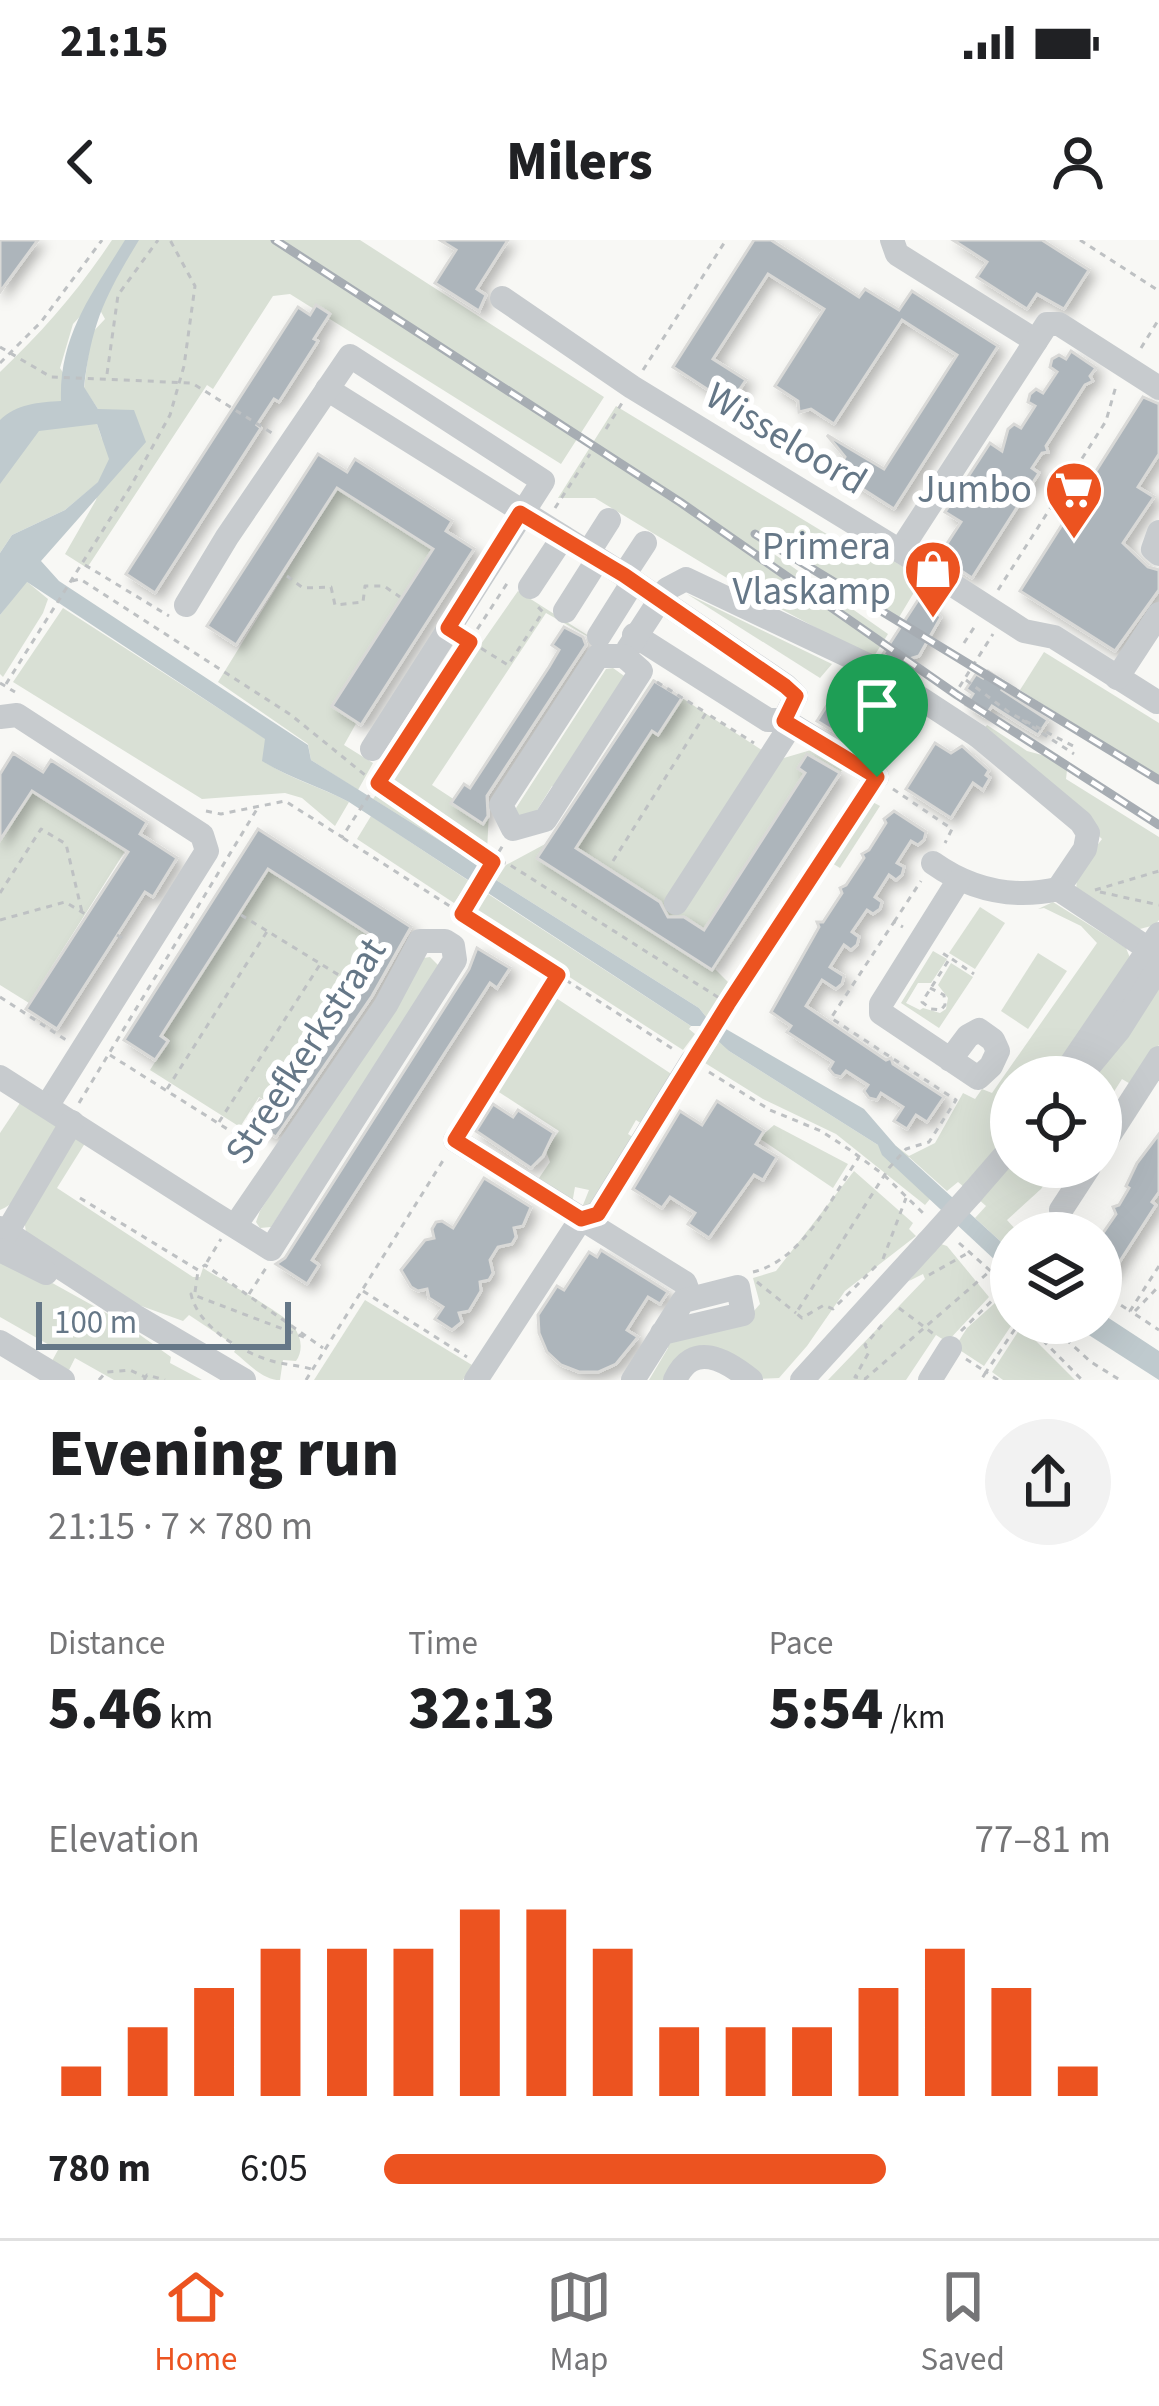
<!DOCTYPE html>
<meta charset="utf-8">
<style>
:root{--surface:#fff;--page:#f2f2f2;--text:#202124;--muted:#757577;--line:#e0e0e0;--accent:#ec5320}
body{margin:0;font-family:"Source Sans 3",sans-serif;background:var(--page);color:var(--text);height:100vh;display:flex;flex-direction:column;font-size:45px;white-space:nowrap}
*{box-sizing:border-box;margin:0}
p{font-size:39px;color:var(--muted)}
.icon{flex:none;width:66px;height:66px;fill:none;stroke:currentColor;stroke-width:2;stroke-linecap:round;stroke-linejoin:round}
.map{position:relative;height:1140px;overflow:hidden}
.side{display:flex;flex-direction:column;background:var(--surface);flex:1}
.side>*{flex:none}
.controls{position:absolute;left:990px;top:816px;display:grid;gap:24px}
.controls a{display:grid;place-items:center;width:132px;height:132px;border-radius:50%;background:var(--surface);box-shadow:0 12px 48px #0002;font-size:60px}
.scale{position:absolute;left:36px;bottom:30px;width:255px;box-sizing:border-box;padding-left:12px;border:6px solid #657787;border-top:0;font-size:33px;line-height:42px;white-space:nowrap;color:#657787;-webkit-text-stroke:9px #fff;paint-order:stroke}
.pin{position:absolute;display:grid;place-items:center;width:102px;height:102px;color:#fff;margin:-123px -51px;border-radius:50% 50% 50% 0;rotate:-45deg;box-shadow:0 0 12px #0007}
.pin .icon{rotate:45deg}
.round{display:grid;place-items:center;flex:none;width:126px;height:126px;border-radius:63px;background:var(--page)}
.overview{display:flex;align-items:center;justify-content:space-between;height:204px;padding:0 48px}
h1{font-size:66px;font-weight:800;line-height:90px}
.metrics{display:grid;grid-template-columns:repeat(3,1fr);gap:18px;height:204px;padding:12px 48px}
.metrics div{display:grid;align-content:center}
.metrics b{font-size:60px;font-weight:800}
.metrics small{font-size:33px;font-weight:400}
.metrics p{font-size:33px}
.chart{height:336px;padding:24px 48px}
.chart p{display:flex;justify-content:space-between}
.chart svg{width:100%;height:216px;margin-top:12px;stroke:var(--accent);stroke-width:6}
ul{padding:0 48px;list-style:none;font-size:39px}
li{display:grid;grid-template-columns:192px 144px 1fr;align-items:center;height:90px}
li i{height:30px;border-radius:15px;background:var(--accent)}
.status{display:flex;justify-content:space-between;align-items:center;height:84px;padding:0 60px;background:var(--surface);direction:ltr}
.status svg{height:33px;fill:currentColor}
header{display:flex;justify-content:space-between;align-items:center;height:156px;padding:0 48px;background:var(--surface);font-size:54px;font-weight:800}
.tab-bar{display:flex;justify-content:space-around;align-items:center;height:168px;border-top:3px solid var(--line);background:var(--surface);font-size:33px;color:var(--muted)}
.tab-bar a{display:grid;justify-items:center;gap:6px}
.tab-bar .active{color:var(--accent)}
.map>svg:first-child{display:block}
.green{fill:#d9e0d5;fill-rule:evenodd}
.water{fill:#bfcace}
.building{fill:#adb5bb;stroke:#d9d9d7;stroke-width:3;filter:url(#shadow)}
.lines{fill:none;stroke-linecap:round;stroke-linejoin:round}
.path{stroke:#bec1c3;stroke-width:3;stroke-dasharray:6 6;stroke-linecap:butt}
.minor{stroke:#c7cbce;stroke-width:24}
.rail-casing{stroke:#a7adb3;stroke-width:9}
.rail{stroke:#fff;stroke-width:4.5;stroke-dasharray:14;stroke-linecap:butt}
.minor-bridge{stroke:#c7cbce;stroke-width:24}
.route-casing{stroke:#fff;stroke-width:24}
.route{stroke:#ec5320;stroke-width:15}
.labels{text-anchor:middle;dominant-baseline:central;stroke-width:12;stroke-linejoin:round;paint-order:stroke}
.street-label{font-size:39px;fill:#657787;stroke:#fff}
.poi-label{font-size:39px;fill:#657787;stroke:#fff;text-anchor:end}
</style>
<div class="status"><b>21:15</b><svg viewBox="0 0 49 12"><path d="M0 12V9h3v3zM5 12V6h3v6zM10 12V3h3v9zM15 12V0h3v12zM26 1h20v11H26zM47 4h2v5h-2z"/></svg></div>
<header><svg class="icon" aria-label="back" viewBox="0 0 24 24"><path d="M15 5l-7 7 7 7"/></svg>Milers<svg class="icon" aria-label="person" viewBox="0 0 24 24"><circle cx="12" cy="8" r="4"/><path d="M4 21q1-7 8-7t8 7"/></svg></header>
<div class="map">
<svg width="1159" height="1140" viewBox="0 0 1159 1140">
<defs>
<filter id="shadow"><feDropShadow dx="6" dy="6" stdDeviation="6" flood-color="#0004"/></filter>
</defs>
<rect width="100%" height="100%" fill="#f8f8f5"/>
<!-- green -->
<g class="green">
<path d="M112 0H360L604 157 561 224 290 54 273 56 213 149 207 145 87 328 65 314 96 260 101 240 65 270 12 295 0 313V132C43 91 79 50 112 0ZM116 38 100 70 105 79 91 94 84 148 98 169 102 199 97 184 60 128 73 84Z"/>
<polygon points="616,166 863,316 883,325 888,317 909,331 916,349 898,379 757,302 888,394 873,418 760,358 595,258 558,258"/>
<polygon points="339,246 434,307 333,463 358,480 344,505 373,523 358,550 311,520 308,504 218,442"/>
<polygon points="26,341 48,359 43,373 3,437 0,434 0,375"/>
<polygon points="518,351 603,405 546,373 432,545 484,579 489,571 487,612 479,625 373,559"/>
<polygon points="687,354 832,424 820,438"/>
<path d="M63 368 266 499 263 521C292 540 319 546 349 562L335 586 302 558 285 553 202 559 13 442Z"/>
<polygon points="1044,412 1159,483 1159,537 1020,450"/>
<polygon points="613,428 627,438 557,546 552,546 531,580 517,576 516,568 606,429"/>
<polygon points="653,439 777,520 811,510 842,530 715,729 728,742 707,778 699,768 496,640 506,625 547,603"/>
<polygon points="987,485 1027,511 1068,522 1066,539 1159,597 1159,680 1155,685 1136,690 1076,654 1077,632 1102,599 983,490"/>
<polygon points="34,549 127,608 29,763 0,745 0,602"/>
<polygon points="854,552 880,566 840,628 814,612"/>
<polygon points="371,576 469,641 454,663 357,599"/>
<polygon points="268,630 373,697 268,862 259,857 240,887 150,830 169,800 163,795"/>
<polygon points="488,654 691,786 689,789 695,794 683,810 473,675"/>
<polygon points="1053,662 1126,708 1133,725 1056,837 1011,837 1011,892 964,947 958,942 947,951 909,917 897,926 930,959 925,965 836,894 763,859 705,823 720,800 729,811 878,905 896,906 909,916 935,903 963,853 975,859 982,849 992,853 1097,703 1081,686 1044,668 1038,669"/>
<polygon points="980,667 1005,683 975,729 949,713"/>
<polygon points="933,711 947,719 931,743 918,743 906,763 920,770 923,768 940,773 946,769 948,758 938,745 951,723 973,737 939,788 901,763"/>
<polygon points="1038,713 1067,731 1028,789 1001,771"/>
<polygon points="430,717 439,726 271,987 260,988 256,982 260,971 423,718"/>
<polygon points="1159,741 1159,805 1132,845 1122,839 1101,872 1101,837 1087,837"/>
<polygon points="550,754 676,837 645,886 636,880 628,894 636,899 594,966 581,970 589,950 575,947 572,964 537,941 550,922 546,911 559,891 491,847"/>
<path d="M22 860 57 882C54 911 28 959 0 970V893Z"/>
<polygon points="774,885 848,924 833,948 759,898"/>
<path d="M75 892 87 900 57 948 193 1037H200L203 1028C220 1039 286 1074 294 1087 302 1098 303 1111 296 1121L283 1120 280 1140C262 1140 247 1122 234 1112L237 1107 189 1075 183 1081 133 1063 27 1000 24 978Z"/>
<polygon points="1011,921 1011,927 1065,927 1061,933 1054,930 1041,949 1007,980 1019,993 1011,993 1011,1011 975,978 986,966 977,958"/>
<polygon points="854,931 913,983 909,989 916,996 845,1051 807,1106 779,1138 756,1139 732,1116 663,1140 649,1140 668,1108 666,1102 746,1080 760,1064 753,1038 776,1031"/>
<polygon points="938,1003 947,1006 989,1057 947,1102 936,1095 906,1140 828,1140 925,1039 923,1034 909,1041"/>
<polygon points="0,1014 119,1080 171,1117 170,1123 202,1140 114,1140 75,1118 69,1130 52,1121 58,1110 0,1077"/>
<polygon points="365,1060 472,1125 463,1140 314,1140"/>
<polygon points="996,1062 1013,1083 984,1126 955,1107 967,1088"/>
<polygon points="1021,1087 1022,1087 1075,1140 1003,1140 992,1132"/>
</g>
<!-- water -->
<g class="water">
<path d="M125 0H139C105 56 92 82 84 147L98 169 134 170 146 202 41 321 59 341 308 505 311 520 479 625 496 640 699 768 707 778 864 869 896 906 1011 1011V1035L882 915 878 905 729 811 702 786H691L349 562C319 546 291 539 262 521L265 499 27 342 0 375V313L12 295 65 270 98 242 109 219 97 184 39 191 0 244V180C16 164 39 162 61 161 59 95 92 54 125 0Z"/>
<polygon points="1101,1073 1159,1111 1159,1140 1070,1083 1101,1083"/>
</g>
<!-- building -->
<g class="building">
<polygon points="0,0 38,0 0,52"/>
<polygon points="440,0 508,0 477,49 486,55 479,71 435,43 456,10"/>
<polygon points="754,0 771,0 859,57 865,49 899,70 912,51 998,106 894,269 836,232 845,217 827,195 884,229 957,115 902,80 834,184 811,169 799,172 798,161 775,146 824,69 768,34 713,119 746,140 730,164 673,127"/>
<polygon points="953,0 1042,0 1089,30 1064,69 1037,54 1027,69 977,37 987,22"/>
<polygon points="316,65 330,74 314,99 318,101 279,162 274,159 257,185 261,188 155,353 126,334 298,67 310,75"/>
<polygon points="1071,111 1096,128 1090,136 1093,141 1085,145 1046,206 1048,212 1042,213 1032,228 1039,233 972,338 939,316 961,282 945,272 990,203 1002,211 1008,189 1014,184 1021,188 1035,166 1028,162 1030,154 1036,149 1043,153 1057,132 1050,127 1052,119 1059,115 1066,119"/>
<polygon points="1143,157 1159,164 1159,214 1138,247 1154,257 1123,303 1148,327 1159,330 1159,350 1115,411 1020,351"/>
<polygon points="318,214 347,232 355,219 452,281 446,291 474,309 361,485 332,466 433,309 370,269 337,248 236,405 207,386"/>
<polygon points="920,357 941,377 919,416 909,419 910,432 883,414"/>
<polygon points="564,387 583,397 586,405 487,556 488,576 483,584 451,563 464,544 470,548 549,427 559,410 552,405"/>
<polygon points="988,431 1006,443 1002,450 1048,480 1038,495 992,466 985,477 966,465 973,454 966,449 976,434 983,438"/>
<polygon points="654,441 682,458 658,495 652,491 576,608 660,662 668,677 684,677 704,690 805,533 798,528 807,514 840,533 712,730 537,618"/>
<polygon points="865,442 892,459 872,491 863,486 853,503 817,481 840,445 856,455"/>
<polygon points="935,503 951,513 962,506 989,530 986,535 990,538 983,550 973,543 951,578 906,549"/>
<polygon points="13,513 43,532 51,520 79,538 147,582 140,594 177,618 153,657 145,652 57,789 26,769 128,612 32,551 0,600 0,534"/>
<polygon points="894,571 926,592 924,600 918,605 911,601 897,623 904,627 902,635 896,640 889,635 875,657 882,662 880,669 873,674 867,670 852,692 859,697 857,705 851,710 844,705 830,727 844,736 842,744 836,749 822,740 806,766 886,820 891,818 893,824 944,857 927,882 916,875 907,889 894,881 903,867 881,853 877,860 869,858 864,851 868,845 846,831 841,837 834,835 829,829 833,822 787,792 791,786 771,772 819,687 817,682 823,682 842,653 840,648 846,645 864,618 862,614 869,610 886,583 884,579"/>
<polygon points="258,589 411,687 372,756 276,897 248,880 260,860 267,865 375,698 304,652 268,629 161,796 168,801 155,820 124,800"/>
<polygon points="477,708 510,728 497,748 490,743 446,811 312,1020 319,1025 307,1044 276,1024 285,1018 469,729"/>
<polygon points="717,861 764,891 756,904 777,917 763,940 754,935 709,998 688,984 695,973 670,957 662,968 633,949 680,871 702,885"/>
<polygon points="493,864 513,877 518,870 554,893 543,916 531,928 476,891"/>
<polygon points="1159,894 1159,952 1152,962 1156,965 1111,1035 1101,1029 1101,996 1116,974 1113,967 1119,965 1129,948 1126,946 1137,923"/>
<polygon points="484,938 531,967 523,986 514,988 516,997 512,1004 498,1007 490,1020 493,1033 489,1040 480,1042 481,1051 469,1071 459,1073 462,1082 452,1090 435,1079 443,1067 429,1058 427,1049 418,1051 411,1047 401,1030 425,1000 434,998 432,989 436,982 442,981 453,988"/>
<polygon points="601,1010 668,1052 660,1064 648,1057 627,1090 638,1097 616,1124 598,1132 579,1132 561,1125 547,1112 539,1093 538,1075 557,1046 564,1050 589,1012 597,1017"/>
</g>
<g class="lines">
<!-- path -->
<g class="path">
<polyline points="1080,0 1159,51"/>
<polyline points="0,107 51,137 192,143 275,195"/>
<polyline points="1141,108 1159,79"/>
<polyline points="0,123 41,82 102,0"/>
<polyline points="643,130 726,0"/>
<polyline points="107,134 118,55 158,0"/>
<polyline points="606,189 622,163"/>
<polyline points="555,268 590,214"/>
<polyline points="85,325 169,376"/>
<polyline points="287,336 303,348 331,347 335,365 363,362 365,346 384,346 400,357"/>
<polyline points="72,341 80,339 291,475 386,552 493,622 507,623 727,763"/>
<polyline points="998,350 1106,181 1116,146"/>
<polyline points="471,402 508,425 543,372 536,365"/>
<polyline points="964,403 977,383"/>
<polyline points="966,440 1010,473 1077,508"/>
<polyline points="657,442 705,472"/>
<polyline points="0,443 15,452"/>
<polyline points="6,444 132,244 170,175 184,126 195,46 170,0"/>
<polyline points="953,457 993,394"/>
<polyline points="1022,480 1074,514"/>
<polyline points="889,520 916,478"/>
<polyline points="893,549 952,589 945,603"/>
<polyline points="206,571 221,574 285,561 342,597 508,342"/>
<polyline points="343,598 558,735"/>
<polyline points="613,621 706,473 754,503"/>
<polyline points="1095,650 1159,631"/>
<polyline points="1100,652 1159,665"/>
<polyline points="0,653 41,589 66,604 82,672"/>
<polyline points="241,675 342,737"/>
<polyline points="0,680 65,662 87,675"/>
<polyline points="894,682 921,641"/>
<polyline points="456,684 503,605"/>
<polyline points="117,695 127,701"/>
<polyline points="952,719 974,734"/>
<polyline points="930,748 944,755 945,765 941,770 931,769 922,762 950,718 941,712"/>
<polyline points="0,757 66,800"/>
<polyline points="704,801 867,553"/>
<polyline points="110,815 259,909"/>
<polyline points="709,832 770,870 821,891 850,910 884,935 924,974"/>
<polyline points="167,849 268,690"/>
<polyline points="79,863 257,569"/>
<polyline points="468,880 558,735 673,809"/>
<polyline points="219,882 321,723"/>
<polyline points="80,958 198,1030 205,1025 323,1108"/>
<polyline points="959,1003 1011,1049"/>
<polyline points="883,1019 906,958"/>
<polyline points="207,1022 221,999"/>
<polyline points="876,1026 833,1069 824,1065 802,1078 796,1073 889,928 906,909 929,902 956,860 831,778 894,682 903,687"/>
<polyline points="1159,1026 1130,1071 1159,1090"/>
<path d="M753 1032C803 1020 832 957 859 917"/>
<polyline points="929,1035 968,1013"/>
<polyline points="757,1042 796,1073"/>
<polyline points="363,1051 467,1117"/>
<polyline points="195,1052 198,1031"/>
<polyline points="1101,1052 1130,1071"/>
<polyline points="249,1054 266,1028"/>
<polyline points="1000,1057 1011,1068"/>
<polyline points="899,1068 935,1095"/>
<polyline points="1135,1071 1159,1046"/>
<polyline points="1026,1083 1082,1140"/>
<polyline points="1048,1083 1091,1122 1120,1140"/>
<polyline points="882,1085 865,1105 869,1112 855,1137 865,1139 990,1031"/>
<polyline points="961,1091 1005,1048"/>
<path d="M304 1097 191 1054C198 1087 241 1112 272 1121 285 1125 298 1125 311 1129"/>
<polyline points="966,1119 986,1132 981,1140"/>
<polyline points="99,1140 106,1132 130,1130 145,1137"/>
<polyline points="144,1140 147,1135 165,1140"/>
<polyline points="306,1140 444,919"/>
<polyline points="998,1140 986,1132 1019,1083"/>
</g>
<!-- minor -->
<g class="minor">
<polyline points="892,0 897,14 1036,101"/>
<polyline points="502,58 632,147 900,311 1047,84 1059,84 1159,148"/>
<polyline points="327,149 624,335 786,446 796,456 784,480 768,480 634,395"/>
<polyline points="1159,292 1153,309 1159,314"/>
<polyline points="900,311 1024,391 1054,397 1157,462"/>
<polyline points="588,313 609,280"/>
<polyline points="624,335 645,303"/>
<polyline points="530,347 563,297"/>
<polyline points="186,365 227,297 350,116 543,241 372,509"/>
<polyline points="565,371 598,319"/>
<polyline points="599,396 633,342"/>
<polyline points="628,409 667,349 686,339 874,428"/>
<polygon points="598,416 624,416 641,431 545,580 513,589 501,565"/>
<polyline points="1117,438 1159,374"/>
<polyline points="0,477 17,475 202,595 207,611 47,866"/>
<polyline points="784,480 877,537"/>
<polyline points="978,496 1081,582 1088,593 1085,609 1058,649"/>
<path d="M933 623C971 650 1013 659 1058 649L1159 716"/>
<polyline points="676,663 791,485"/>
<polyline points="950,820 968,796 979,790 993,800 998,811 991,826 978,838 881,773 881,764 958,641"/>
<polyline points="0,837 210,971 271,1009 455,720 453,706 445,701 420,701 386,765 235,986"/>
<polyline points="1062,837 1159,694"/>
<polyline points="1080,837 1119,790 1159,727"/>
<polyline points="455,900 685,1043 690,1057"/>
<polyline points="1101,908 1159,818"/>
<polyline points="972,953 1011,908"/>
<polyline points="1061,970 1089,927"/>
<polyline points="0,988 135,1076 244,1140"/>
<polyline points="0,1004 72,882"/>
<polyline points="0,1010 46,1033"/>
<polyline points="0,1102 63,1140"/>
<polyline points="476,1140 581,979 598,973 692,821"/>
<polyline points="633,1140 683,1061 738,1047 743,1074 662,1093"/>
<path d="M675 1140C693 1100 726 1120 751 1140"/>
<polyline points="802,1140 927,1003"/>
<polyline points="930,1140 950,1108"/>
</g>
<!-- rail casing -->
<g class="rail-casing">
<g id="rail">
<polyline points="275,0 680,262 957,455 1159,585"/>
<polyline points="755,294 1159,540"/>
</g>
</g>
<!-- rail -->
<use href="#rail" class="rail"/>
<!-- minor-bridge -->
<g class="minor-bridge">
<polyline points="874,428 978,496"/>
<polyline points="927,1003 972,953"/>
</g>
</g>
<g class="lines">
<!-- route casing -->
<g class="route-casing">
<polygon id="route" points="520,273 624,335 785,446 796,456 784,481 877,537 728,764 598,974 581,979 455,900 558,735 462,674 493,622 378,543 470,402 448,388"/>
</g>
<!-- route -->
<use href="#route" class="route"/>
</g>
<!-- icons -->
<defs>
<g id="supermarket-pin" transform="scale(3)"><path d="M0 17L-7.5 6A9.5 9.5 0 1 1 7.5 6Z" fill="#ec5320" stroke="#fff"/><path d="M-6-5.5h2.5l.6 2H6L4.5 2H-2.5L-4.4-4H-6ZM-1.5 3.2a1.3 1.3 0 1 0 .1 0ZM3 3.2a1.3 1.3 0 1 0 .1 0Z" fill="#fff"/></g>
<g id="shop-pin" transform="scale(3)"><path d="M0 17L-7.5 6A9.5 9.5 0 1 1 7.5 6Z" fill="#ec5320" stroke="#fff"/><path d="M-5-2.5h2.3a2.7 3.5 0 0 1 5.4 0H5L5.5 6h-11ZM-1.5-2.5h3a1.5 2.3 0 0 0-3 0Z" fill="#fff"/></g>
</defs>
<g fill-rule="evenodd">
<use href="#supermarket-pin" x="1074" y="250"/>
<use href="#shop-pin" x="933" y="329"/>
</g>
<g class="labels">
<!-- street labels -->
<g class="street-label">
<text transform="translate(786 199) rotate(31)">Wisseloord</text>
<text transform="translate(306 811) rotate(-57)">Streefkerkstraat</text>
</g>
<!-- poi labels -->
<g class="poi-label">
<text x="1032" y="250">Jumbo</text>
<text x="891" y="307">Primera<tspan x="891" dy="45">Vlaskamp</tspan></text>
</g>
</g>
</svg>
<div class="controls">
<a><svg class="icon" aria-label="locate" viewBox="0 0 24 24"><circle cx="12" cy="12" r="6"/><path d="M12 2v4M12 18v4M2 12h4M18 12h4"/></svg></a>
<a><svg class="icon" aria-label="layers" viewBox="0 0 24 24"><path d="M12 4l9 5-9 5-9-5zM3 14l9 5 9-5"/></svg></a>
</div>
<div class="scale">100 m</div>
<div class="pin" style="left:877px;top:537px;background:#1e9e55"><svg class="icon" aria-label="arrive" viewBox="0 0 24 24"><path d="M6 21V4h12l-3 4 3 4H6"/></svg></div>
</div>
<section class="side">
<div class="overview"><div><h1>Evening run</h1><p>21:15 · 7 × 780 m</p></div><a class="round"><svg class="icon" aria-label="share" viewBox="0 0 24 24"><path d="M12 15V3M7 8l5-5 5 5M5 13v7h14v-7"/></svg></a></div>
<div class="metrics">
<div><p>Distance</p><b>5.46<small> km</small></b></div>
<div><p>Time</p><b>32:13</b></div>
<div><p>Pace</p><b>5:54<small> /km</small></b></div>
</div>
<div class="chart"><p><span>Elevation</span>77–81 m</p>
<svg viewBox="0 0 160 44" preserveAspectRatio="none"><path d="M5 44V38M15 44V30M25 44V22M35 44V14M45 44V14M55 44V14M65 44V6M75 44V6M85 44V14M95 44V30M105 44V30M115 44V30M125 44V22M135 44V14M145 44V22M155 44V38"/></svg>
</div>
<ul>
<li><b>780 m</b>6:05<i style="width:69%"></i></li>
</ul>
</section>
<nav class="tab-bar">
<a class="active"><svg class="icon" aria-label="home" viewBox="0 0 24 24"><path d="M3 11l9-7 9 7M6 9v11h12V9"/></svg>Home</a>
<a><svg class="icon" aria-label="map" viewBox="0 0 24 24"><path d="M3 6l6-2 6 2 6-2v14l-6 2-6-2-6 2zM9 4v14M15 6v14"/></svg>Map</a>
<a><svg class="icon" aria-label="saved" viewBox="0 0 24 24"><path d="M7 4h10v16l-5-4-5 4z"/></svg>Saved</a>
</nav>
